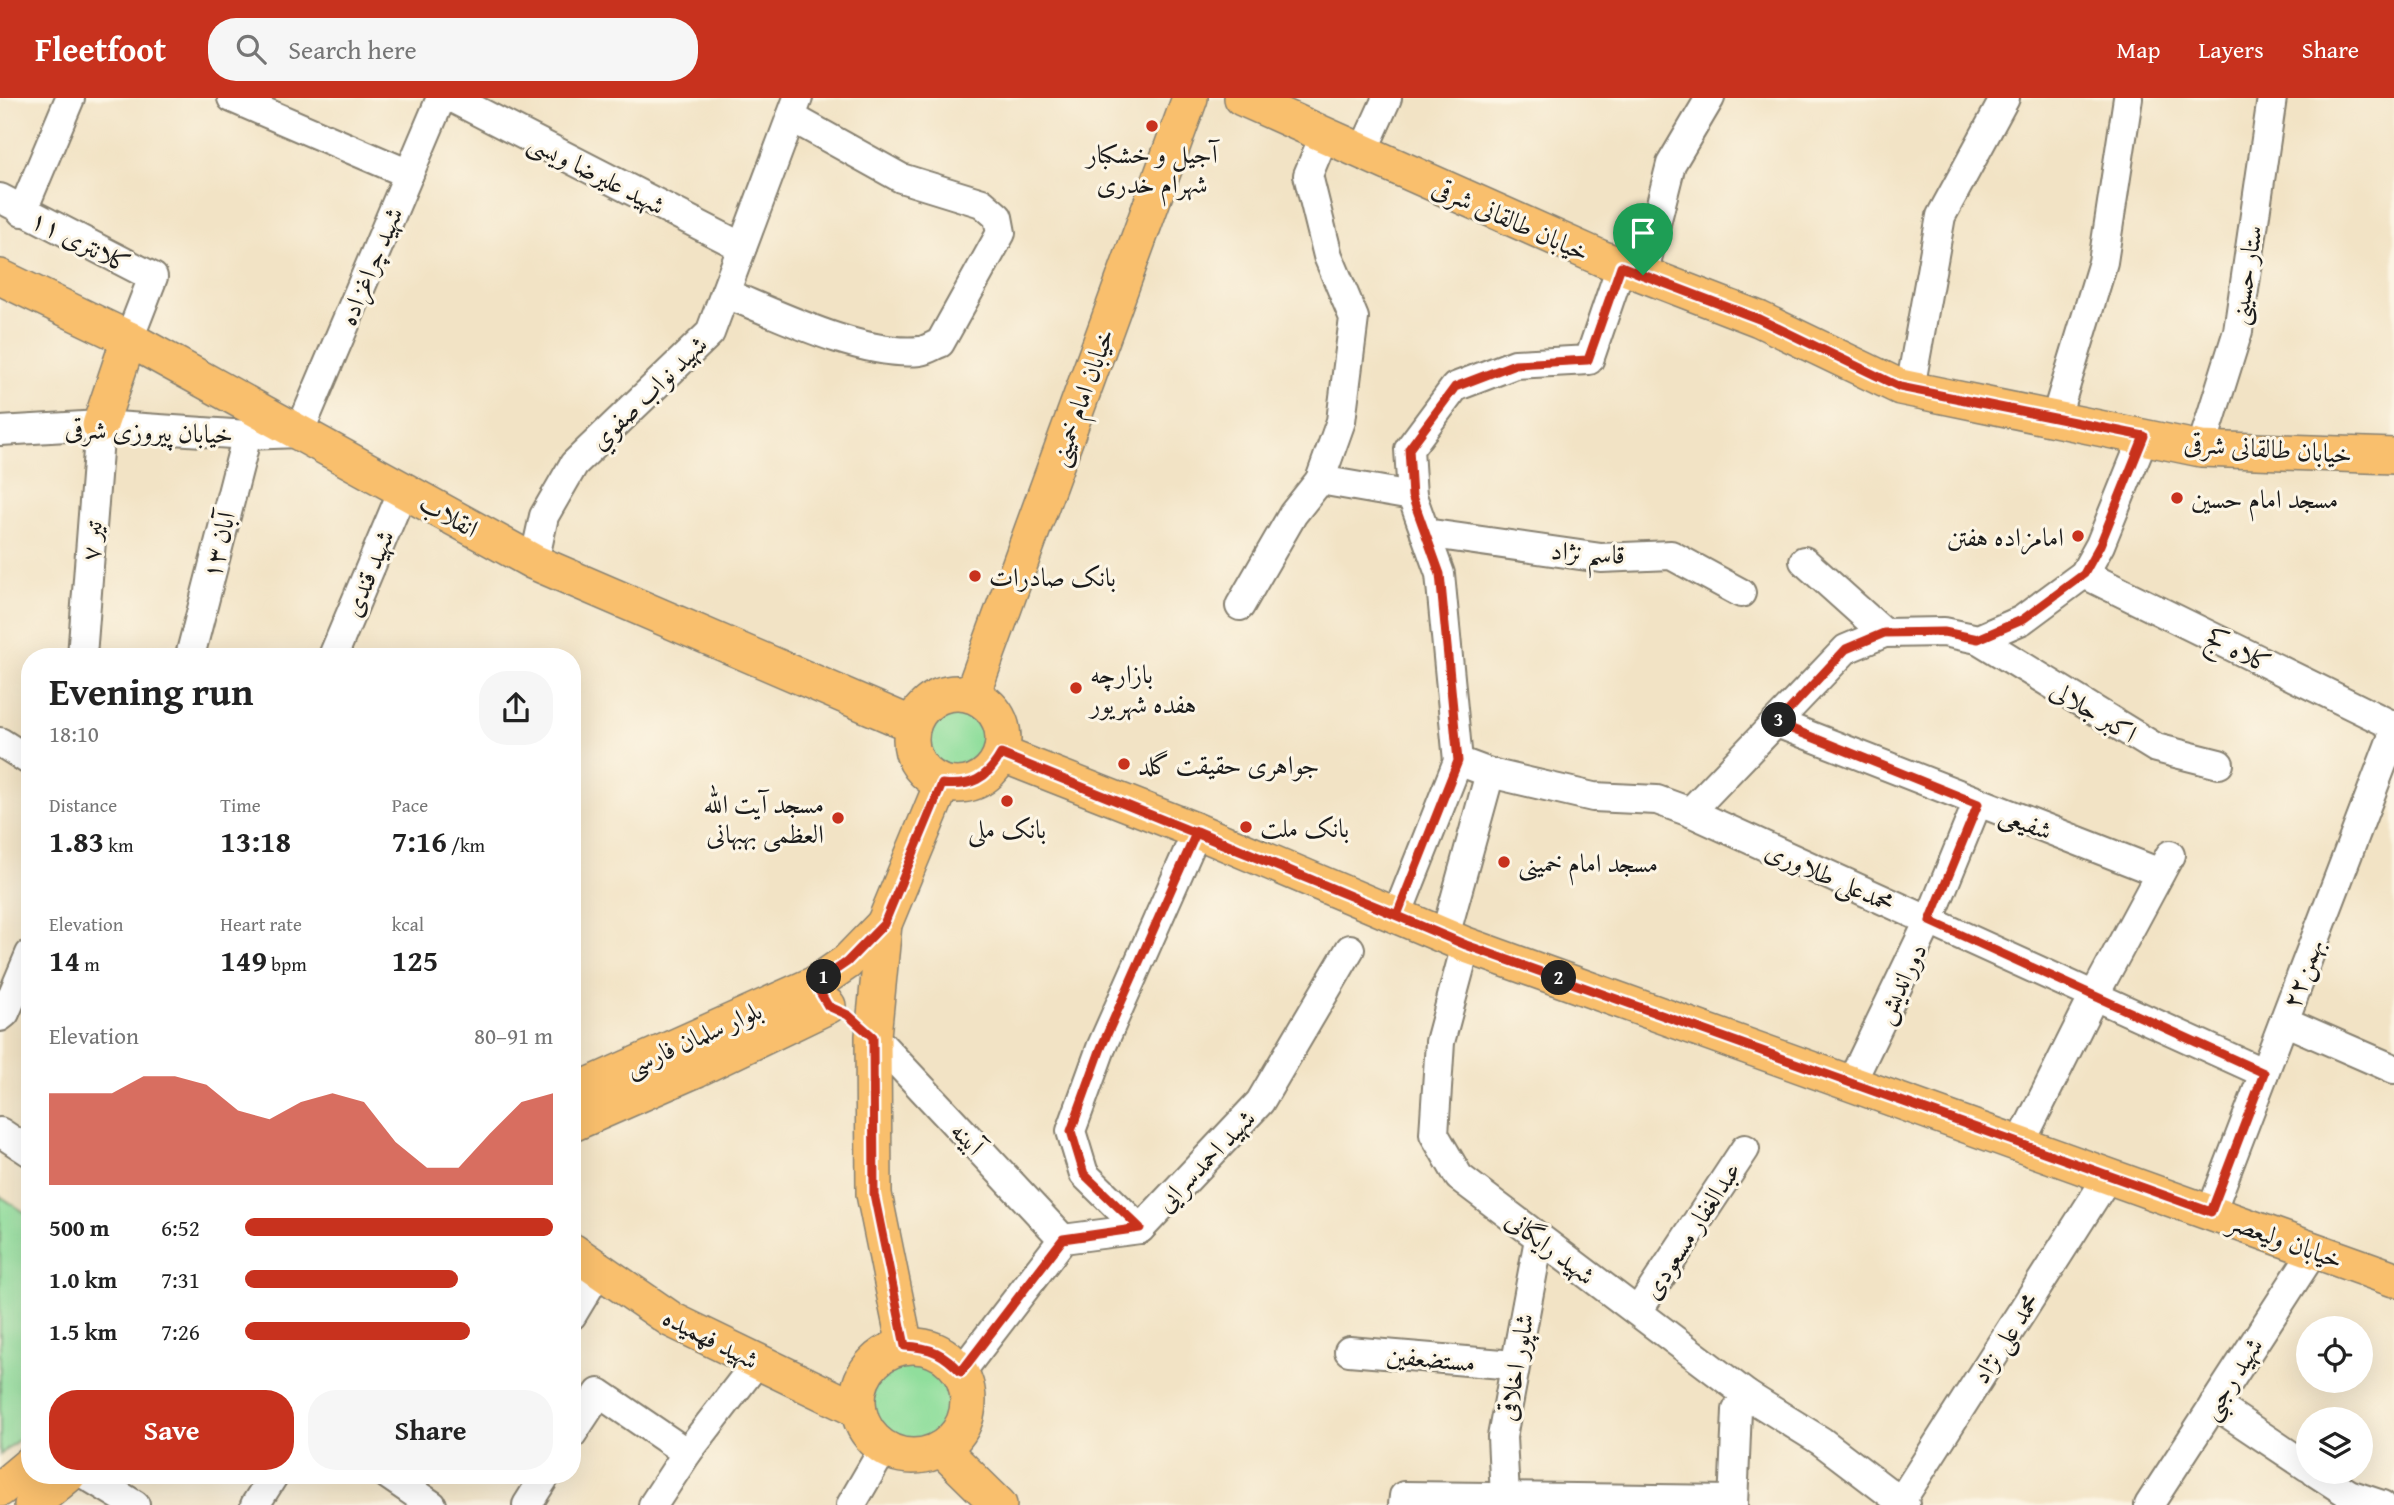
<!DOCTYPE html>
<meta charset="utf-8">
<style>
:root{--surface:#fff;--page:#f6f6f6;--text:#222;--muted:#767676;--accent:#c8321e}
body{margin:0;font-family:"Gentium Book Plus",Amiri,serif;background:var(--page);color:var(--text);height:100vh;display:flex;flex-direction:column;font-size:26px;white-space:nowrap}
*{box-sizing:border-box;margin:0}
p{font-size:23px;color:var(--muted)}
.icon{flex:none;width:38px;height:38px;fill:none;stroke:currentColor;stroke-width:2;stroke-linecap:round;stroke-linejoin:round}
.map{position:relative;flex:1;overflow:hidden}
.side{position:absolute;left:21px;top:550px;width:560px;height:836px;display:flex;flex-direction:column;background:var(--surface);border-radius:28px;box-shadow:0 7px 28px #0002}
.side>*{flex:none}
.tools{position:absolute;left:2296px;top:1218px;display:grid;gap:14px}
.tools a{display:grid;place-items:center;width:77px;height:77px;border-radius:50%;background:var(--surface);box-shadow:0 7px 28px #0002;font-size:35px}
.pin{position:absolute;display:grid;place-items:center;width:60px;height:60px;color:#fff;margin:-72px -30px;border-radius:50% 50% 50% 0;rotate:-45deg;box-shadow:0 0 7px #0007}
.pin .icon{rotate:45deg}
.km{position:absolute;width:35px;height:35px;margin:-18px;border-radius:50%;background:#222;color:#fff;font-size:19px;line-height:35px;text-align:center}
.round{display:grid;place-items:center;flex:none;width:74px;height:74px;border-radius:28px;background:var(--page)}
.overview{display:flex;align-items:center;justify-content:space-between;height:119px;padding:0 28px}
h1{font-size:38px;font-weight:600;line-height:52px}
.figures{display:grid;grid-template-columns:repeat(3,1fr);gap:10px;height:119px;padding:7px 28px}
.figures div{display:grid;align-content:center}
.figures b{font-size:30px;font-weight:600}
.figures small{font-size:19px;font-weight:400}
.figures p{font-size:19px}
.chart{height:196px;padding:14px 28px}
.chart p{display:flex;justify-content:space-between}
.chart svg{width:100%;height:126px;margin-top:7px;fill:var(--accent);opacity:.7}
.button{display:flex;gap:14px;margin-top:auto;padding:14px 28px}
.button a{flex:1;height:80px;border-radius:28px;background:var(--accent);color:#fff;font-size:28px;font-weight:600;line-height:80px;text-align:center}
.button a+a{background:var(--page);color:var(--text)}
ul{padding:0 28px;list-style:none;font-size:23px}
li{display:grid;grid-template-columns:112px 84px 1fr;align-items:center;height:52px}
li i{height:18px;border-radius:9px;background:var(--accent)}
header{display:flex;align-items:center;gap:42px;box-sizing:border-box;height:98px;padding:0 35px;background:var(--accent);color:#fff}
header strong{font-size:33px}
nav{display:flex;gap:38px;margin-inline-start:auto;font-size:24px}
.search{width:490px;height:63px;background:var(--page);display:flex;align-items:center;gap:18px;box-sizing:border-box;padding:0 24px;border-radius:28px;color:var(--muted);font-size:26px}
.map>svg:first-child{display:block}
.green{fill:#90de9c;stroke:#567d5c;stroke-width:2}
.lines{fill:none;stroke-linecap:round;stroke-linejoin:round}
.minor-casing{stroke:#878070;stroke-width:32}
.major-casing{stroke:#878070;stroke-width:38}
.minor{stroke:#fff;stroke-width:28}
.major{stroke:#f9bf6d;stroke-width:35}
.route-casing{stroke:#fff;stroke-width:14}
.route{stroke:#c8321e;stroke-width:9}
.poi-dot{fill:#c8321e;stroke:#fcf5e5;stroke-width:2.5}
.labels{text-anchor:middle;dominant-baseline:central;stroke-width:6;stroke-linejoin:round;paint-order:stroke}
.poi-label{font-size:26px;fill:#1c1c1c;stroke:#fcf5e5;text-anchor:start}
.street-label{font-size:26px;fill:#1c1c1c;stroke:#fcf5e5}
</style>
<header>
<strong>Fleetfoot</strong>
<div class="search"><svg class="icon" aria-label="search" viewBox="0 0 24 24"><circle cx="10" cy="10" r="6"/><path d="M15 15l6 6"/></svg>Search here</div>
<nav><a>Map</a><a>Layers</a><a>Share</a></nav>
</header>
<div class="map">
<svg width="2394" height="1407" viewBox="0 0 2394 1407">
<rect width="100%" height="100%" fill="#fcf5e5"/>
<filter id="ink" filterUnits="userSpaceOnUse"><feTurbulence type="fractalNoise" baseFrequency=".0143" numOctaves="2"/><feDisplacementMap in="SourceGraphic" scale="14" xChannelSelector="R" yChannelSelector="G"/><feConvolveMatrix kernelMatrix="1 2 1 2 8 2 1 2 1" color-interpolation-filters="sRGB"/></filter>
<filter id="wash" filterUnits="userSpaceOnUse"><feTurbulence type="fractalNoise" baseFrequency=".00686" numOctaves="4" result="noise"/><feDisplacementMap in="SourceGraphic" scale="28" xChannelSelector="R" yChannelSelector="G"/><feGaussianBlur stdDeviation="1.57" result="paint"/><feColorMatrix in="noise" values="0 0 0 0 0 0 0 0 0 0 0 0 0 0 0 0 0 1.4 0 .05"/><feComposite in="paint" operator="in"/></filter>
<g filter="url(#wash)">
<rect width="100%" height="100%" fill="#f2e3c5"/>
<!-- green -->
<g class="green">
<circle cx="958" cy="642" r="40"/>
<polygon points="0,1098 30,1118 30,1332 0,1357"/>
<circle cx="913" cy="1303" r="41"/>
</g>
</g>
<g filter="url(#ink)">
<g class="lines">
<!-- minor casing -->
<g class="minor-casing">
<g id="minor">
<polyline points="232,0 409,76"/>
<polyline points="452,0 742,149"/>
<polyline points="1324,38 1308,77 1328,158 1354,220 1341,323 1320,382 1412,398"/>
<polyline points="1362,55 1387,0"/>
<polyline points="0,100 153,179 129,241"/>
<polyline points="22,114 70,0"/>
<polyline points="1643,177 1671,66 1710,0"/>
<path d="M725 195C778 217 863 259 920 253 927 252 934 247 940 245L1001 135 998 119 982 105 901 80 791 19"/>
<polyline points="1910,291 1941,118 2005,0"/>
<polyline points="2056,319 2103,164 2128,0"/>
<polyline points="0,333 100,327 247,337 299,335 441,0"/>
<polyline points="2201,351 2238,233 2272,0"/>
<polyline points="1425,435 1601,460 1671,457 1741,495"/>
<polyline points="1804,463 1884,535"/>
<polyline points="534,464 544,418 574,366 710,235 798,0"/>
<polyline points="2084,476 2394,628"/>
<polyline points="1240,508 1293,416 1320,382"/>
<polyline points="1978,541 2156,650 2219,666"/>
<polyline points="82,558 100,327"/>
<polyline points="190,558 247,337"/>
<polyline points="333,558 403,392"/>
<polyline points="1777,625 2160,775"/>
<polyline points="0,644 30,663"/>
<polyline points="1458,663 1490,675 1593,699 1657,702 1690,714 2264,975"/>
<polyline points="1690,714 1846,551 1884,535 1944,534 1978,541 2022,522 2084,476 2100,447 2144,338"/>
<polyline points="1397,817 1458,663 1440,476 1412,398 1409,351 1455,289 1515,266 1589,262 1621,168"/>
<polyline points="1445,838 1490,675"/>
<polyline points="1466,847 1440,944 1434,1036 1459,1079 1747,1297 1821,1343 1905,1407"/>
<polyline points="0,919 5,915 30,856"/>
<polyline points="2284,923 2394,971"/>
<polyline points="873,938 1063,1141"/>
<polyline points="1851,985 1929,823 1977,706"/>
<polyline points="0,1034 30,1054"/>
<polyline points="2020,1046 2094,898 2170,757"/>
<polyline points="2211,1114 2394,635"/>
<polyline points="1140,1131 1084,1076 1071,1033 1101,950 1197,733"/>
<polyline points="1638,1213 1745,1051"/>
<polyline points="572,1217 598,1174"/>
<polyline points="1349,1253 1514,1267"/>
<polyline points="961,1274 1063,1141 1140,1131 1260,1004 1350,851"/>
<polyline points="2214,1306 2308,1369"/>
<polyline points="572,1336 599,1295 687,1355"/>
<polyline points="2315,1374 2349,1396 2382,1407"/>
<polyline points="86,1377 135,1407"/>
<polyline points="388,1377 432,1407"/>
<polyline points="1505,1399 1502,1339 1539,1141"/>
<polyline points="1901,1403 2109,1077"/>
<polyline points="255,1407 274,1377"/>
<polyline points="527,1407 546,1377"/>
<polyline points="653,1407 687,1355 757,1264"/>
<polyline points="851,1407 884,1350"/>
<polyline points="1403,1407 1404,1398 1733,1402"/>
<polyline points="1733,1407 1737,1312 1747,1297"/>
<polyline points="2149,1407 2313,1154"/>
</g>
</g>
<!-- major casing -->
<g class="major-casing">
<g id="major">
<polyline points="1242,0 1601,160 1759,221 1900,289 2201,351 2394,358"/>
<polyline points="0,179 129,241 534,464 913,627"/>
<polyline points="100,327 129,241"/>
<circle cx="957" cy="641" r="46"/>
<polyline points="972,597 1190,0"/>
<polyline points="1001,656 1197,733 1466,847 2394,1181"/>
<polyline points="572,995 815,886 847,864 884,826"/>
<polyline points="572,1026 697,971 828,908"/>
<polyline points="572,1153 672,1222 858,1312"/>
<polyline points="905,1248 874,1096 873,938 884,826 942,686"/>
<circle cx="913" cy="1303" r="55"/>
<polyline points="942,1351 999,1407"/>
<polyline points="0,1391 30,1366"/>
<polyline points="32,1407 68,1377"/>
</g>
</g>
<!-- minor -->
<use href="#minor" class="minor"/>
<!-- major -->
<use href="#major" class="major"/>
</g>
</g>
<g class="lines" filter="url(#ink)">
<!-- route casing -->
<g class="route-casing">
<path id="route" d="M1643 177 1621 168 1588 262 1515 266 1455 289 1409 351 1412 398 1440 476 1458 663 1397 817 1001 656C987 681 971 689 942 686L884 826 847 864 815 886 828 908 848 917 873 939 874 1096 905 1248C931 1249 944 1256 961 1274L1063 1141 1140 1130 1084 1076 1071 1033 1101 950 1197 733 1466 847 2211 1114 2264 975 1930 823 1978 706 1777 625 1846 551 1884 535 1944 534 1978 541 2022 522 2084 476 2100 447 2144 338 1900 289 1759 221 1643 177"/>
</g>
<!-- route -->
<use href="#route" class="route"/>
</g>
<!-- markers -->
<g class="poi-dot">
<circle cx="1152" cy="28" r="7"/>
<circle cx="2177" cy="400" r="7"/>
<circle cx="2078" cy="438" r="7"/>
<circle cx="975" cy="478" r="7"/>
<circle cx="1076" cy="590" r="7"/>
<circle cx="1124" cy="666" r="7"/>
<circle cx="1007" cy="703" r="7"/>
<circle cx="838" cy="720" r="7"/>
<circle cx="1246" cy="729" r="7"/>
<circle cx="1504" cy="764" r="7"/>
</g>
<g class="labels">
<!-- poi labels -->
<g class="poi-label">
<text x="1152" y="55" text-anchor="middle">آجیل و خشکبار<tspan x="1152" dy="30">شهرام خدری</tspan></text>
<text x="2191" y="400">مسجد امام حسین</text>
<text x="2064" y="438" text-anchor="end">امامزاده هفتن</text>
<text x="989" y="478">بانک صادرات</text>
<text x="1090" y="575">بازارچه<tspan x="1090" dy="30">هفده شهریور</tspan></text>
<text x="1138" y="666">جواهری حقیقت گلد</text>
<text x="824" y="705" text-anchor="end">مسجد آیت الله<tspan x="824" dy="30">العظمی بهبهانی</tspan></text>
<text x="1260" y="729">بانک ملت</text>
<text x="1007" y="730" text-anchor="middle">بانک ملی</text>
<text x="1518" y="764">مسجد امام خمینی</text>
</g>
<!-- street labels -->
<g class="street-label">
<text transform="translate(597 75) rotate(27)">شهید علیرضا ویسی</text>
<text transform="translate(1511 121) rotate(24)">خیابان طالقانی شرقی</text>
<text transform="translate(81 143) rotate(27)">کلانتری ۱۱</text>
<text transform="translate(370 168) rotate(-67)">شهید چراغزاده</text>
<text transform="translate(2245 177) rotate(-81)">ستار حسینی</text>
<text transform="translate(648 294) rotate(-44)">شهید نواب صفوي</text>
<text transform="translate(1081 299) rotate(-70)">خیابان امام خمینی</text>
<text transform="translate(149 333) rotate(2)">خیابان پیروزی شرقی</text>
<text transform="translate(2268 350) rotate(4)">خیابان طالقانی شرقی</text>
<text transform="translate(449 417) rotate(29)">انقلاب</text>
<text transform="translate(91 443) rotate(-86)">۷ تیر</text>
<text transform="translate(218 447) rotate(-76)">۱۳ آبان</text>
<text transform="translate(1588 454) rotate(4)">قاسم نژاد</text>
<text transform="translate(368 475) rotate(-67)">شهید قندی</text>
<text transform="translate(2239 552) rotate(26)">کلاه کج</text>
<text transform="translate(2094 613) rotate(31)">اکبر جلالی</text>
<text transform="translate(2026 724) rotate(21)">شفیعی</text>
<text transform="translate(1830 778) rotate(24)">محمدعلی طلاوری</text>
<text transform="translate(2302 875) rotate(-69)">۲۲بهمن</text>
<text transform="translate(1900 885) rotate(-64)">دوراندیش</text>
<text transform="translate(693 940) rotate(-24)">بلوار سلمان فارسی</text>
<text transform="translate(968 1040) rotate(47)">آبینه</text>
<text transform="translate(1205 1062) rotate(-46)">شهید احمدسرایی</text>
<text transform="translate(1691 1132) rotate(-57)">عبدالغفار مسعودی</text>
<text transform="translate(2286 1142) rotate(20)">خیابان ولیعصر</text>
<text transform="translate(1551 1149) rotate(37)">شهید رایگانی</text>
<text transform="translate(711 1240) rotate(27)">شهید فهمیده</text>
<text transform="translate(2005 1240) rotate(-57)">محمد علی نژاد</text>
<text transform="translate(1431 1260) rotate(5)">مستضعفین</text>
<text transform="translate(1515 1269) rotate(-80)">شاپور اخلاقی</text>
<text transform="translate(2231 1280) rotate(-57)">شهید رجبی</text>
</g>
</g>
</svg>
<div class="tools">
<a><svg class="icon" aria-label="locate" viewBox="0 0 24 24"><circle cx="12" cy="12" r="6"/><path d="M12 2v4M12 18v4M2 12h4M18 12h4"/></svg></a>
<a><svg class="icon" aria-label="layers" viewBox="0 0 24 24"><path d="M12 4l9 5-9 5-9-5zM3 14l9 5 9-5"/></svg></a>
</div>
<div class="pin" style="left:1643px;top:177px;background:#1e9e55"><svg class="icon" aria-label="arrive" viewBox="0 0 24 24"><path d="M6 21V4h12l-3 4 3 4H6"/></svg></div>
<b class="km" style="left:824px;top:879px">1</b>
<b class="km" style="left:1559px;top:880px">2</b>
<b class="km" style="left:1779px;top:622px">3</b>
<section class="side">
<div class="overview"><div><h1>Evening run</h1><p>18:10</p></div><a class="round"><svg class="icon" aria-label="share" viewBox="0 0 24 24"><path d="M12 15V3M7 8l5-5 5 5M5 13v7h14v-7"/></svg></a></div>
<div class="figures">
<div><p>Distance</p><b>1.83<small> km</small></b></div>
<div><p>Time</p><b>13:18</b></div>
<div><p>Pace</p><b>7:16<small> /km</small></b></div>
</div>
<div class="figures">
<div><p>Elevation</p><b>14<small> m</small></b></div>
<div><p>Heart rate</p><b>149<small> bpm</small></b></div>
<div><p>kcal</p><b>125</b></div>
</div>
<div class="chart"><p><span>Elevation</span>80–91 m</p>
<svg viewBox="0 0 160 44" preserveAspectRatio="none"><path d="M0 44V12L10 12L20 12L30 6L40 6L50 9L60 18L70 21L80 15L90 12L100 15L110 29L120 38L130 38L140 26L150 15L160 12V44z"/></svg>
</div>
<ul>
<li><b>500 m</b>6:52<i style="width:100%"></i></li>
<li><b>1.0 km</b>7:31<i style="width:69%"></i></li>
<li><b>1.5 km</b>7:26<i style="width:73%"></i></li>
</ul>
<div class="button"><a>Save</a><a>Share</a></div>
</section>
</div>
